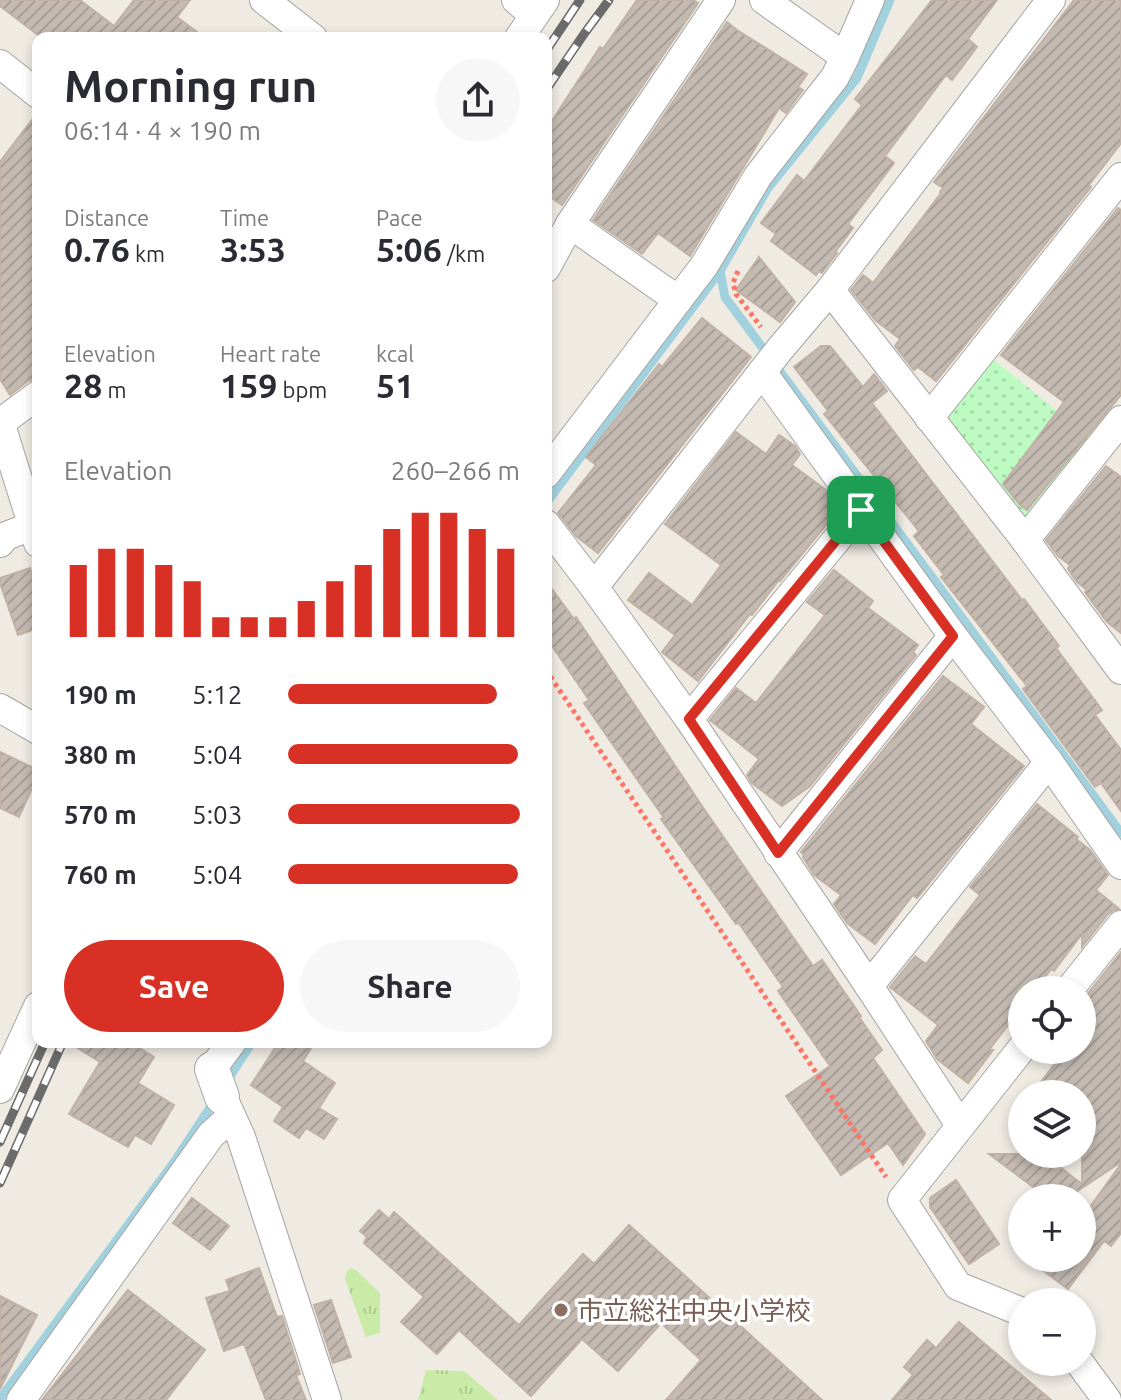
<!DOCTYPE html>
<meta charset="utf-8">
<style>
:root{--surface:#fff;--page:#f7f7f7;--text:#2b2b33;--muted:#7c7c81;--accent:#d93025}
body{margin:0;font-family:Ubuntu,"Noto Sans JP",sans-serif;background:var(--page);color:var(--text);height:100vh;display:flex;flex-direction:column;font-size:30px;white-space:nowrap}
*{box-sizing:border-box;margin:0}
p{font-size:26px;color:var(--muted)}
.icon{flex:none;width:44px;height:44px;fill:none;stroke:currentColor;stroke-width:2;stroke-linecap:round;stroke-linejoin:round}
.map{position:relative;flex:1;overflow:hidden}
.drawer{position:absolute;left:32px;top:32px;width:520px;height:1016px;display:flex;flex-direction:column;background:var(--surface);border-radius:16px;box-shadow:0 4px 12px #0003}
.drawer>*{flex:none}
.tools{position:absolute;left:1008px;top:976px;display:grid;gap:16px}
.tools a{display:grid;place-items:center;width:88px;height:88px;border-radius:50%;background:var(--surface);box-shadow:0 4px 12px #0003;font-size:40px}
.pin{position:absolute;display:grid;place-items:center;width:68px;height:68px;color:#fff;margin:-34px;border-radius:16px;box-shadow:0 4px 12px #0006}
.round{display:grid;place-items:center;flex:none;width:84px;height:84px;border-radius:42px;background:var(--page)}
.overview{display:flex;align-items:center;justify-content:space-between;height:136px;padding:0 32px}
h1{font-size:44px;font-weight:700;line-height:60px}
.figures{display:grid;grid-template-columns:repeat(3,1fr);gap:12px;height:136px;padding:8px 32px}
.figures div{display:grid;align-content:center}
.figures b{font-size:34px;font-weight:700}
.figures small{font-size:22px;font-weight:400}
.figures p{font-size:22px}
.chart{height:224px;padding:16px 32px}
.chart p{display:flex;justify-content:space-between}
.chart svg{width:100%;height:144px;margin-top:8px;stroke:var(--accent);stroke-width:6}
.button{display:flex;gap:16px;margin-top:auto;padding:16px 32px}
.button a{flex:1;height:92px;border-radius:48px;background:var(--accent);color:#fff;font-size:32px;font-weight:700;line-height:92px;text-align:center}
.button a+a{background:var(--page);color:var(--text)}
ul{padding:0 32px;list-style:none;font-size:26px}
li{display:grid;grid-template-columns:128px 96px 1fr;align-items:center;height:60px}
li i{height:20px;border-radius:10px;background:var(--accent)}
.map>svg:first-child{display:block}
.grass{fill:url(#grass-tufts)}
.park{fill:url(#park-dots)}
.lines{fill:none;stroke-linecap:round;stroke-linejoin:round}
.stream{stroke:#a2d1de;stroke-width:9}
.building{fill:url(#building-hatch);stroke:#c1b1a5;stroke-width:2}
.minor-casing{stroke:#a4a4a4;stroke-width:30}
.tertiary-casing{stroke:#a4a4a4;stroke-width:36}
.path{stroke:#fe7465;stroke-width:5;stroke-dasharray:4 4;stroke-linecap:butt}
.minor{stroke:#fff;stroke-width:28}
.tertiary{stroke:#fff;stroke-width:34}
.rail-casing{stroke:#6b6b6b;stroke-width:9}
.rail{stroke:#fff;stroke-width:6;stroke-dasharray:18;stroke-linecap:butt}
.route-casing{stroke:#fff;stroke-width:16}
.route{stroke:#d93025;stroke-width:10}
.education-dot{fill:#8d6e63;stroke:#fff;stroke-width:3}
.labels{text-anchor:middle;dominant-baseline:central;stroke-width:7;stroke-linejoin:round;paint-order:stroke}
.education-label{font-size:26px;fill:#785e54;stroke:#fff;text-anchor:start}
</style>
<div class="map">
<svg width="1121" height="1400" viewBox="0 0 1121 1400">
<defs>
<pattern id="grass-tufts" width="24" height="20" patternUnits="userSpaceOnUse" patternTransform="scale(2)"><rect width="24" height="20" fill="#c9eba7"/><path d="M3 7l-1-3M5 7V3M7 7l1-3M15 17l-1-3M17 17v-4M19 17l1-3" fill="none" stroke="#acc98f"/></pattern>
<pattern id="park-dots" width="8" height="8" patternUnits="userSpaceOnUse" patternTransform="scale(2)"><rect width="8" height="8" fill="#befbc2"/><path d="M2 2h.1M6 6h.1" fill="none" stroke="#a3d7a6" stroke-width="1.8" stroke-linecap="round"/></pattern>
<pattern id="building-hatch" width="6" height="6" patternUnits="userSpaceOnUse" patternTransform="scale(2)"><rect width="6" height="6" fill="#c4bab2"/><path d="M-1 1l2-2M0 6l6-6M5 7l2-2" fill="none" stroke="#a89f99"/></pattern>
</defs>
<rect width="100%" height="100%" fill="#efebe3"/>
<!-- grass -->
<g class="grass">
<polygon points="350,1268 356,1270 380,1293 380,1333 366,1337 345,1279 346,1273"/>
<polygon points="426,1370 464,1371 498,1400 418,1400"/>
</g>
<!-- park -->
<polygon class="park" points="993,359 1093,440 1027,528 942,420"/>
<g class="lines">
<!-- stream -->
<g class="stream">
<polyline points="720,271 725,297 1121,833"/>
<polyline points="546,503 720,271 768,188 857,78 890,0"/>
<polyline points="225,1084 252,1042"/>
<polyline points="0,1399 175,1161 215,1100"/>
</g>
</g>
<!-- building -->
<g class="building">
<polygon points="0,0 80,0 114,26 134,0 190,0 177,17 205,38 42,38 0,6"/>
<polygon points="637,0 693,0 698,3 562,205 546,194 546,130 600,47 603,49"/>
<polygon points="932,0 997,0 968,39 977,47 952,80 946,75 885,156 894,163 848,224 853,228 835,252 837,253 822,273 819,271 816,275 771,241 776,234 761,223 797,175 804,181 862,105 855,99"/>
<polygon points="1074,0 1121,0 1121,143 1089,185 1091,187 936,381 918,367 914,370 895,346 900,339 875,320 851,290 863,275 873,283 941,193 940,192 943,188 934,182"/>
<polygon points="727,22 737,30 807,74 798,87 803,90 786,113 779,108 690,256 658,233 642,254 593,220"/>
<polygon points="38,112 38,378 28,381 10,395 0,379 0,162"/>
<polygon points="1118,208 1121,210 1121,395 1027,510 1019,504 1003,484 1064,402 1001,355"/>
<polygon points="759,257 795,302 780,322 736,290"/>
<polygon points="702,318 751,357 598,553 576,536 558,513 596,465 586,457 659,364 662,367"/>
<polygon points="821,346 830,346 863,387 874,374 887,391 872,403 1022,600 1024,599 1059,646 1056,648 1102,710 1095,715 1121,750 1121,811 1101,783 1095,787 1023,689 1027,686 941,577 944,575 914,536 919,531 824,414 828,411 794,367"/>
<polygon points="736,432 766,454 779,435 795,446 800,454 792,465 826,490 840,508 780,581 779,580 752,615 750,614 698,681 662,652 675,635 628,600 649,573 692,605 721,565 665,524"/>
<polygon points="1106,466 1121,477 1121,633 1107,622 1085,592 1087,590 1077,582 1068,569 1070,565 1058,556 1046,540"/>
<polygon points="30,568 38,591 38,628 18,635 0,583 0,578"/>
<polygon points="834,570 873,601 868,608 918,645 913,652 916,655 810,786 782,806 752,783 747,775 759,759 710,720 736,688 756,703 825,615 807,602"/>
<polygon points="546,581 574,619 576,617 704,809 813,966 822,960 861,1016 859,1017 882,1050 873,1058 925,1134 903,1165 888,1143 841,1175 786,1096 830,1066 778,991 783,987 738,922 736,924 661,819 664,818 584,703 589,700 546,637"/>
<polygon points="943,676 984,707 971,724 1024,766 917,898 913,895 875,944 847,923 834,904 841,895 814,875 803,857 804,855 801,852"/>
<polygon points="0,752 38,770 38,775 19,817 0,808"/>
<polygon points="1037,804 1078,837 1076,839 1090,850 1108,875 1096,890 1119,909 1114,910 1108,914 1082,947 1082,934 1054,971 1051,969 1035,990 1022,990 1022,1007 989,1050 993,1050 968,1083 937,1059 926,1041 938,1025 890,987 915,956 926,964 980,895 970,887"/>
<polygon points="1121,952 1121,1162 1067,1198 1048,1198 989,1154 1043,1154 1082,1184 1082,1094 1032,1094 1065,1050 1082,1050 1082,1001"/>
<polygon points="68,1042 130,1042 154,1057 138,1083 174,1105 151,1144 135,1135 128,1147 69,1114 100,1062"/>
<polygon points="279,1042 315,1042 303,1061 335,1083 319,1108 337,1119 324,1139 306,1128 299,1138 274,1121 283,1107 251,1085"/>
<polygon points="1121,1164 1121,1233 1111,1246 1104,1241 1068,1289 1026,1258 1082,1258 1082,1218"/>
<polygon points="956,1180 999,1244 969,1264 930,1207 930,1198"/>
<polygon points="192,1198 229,1226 210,1250 173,1223"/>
<polygon points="379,1210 389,1219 394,1212 519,1325 583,1254 594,1264 629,1225 822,1400 666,1400 701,1360 661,1323 618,1371 582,1339 531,1396 459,1330 437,1354 401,1322 424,1297 364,1243 367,1237 360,1231"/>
<polygon points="259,1268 277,1317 282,1316 300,1374 296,1375 306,1400 266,1400 244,1344 224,1351 206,1298 230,1291 226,1280"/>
<polygon points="128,1290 205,1350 166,1400 42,1400"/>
<polygon points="0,1296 37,1315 0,1389"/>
<polygon points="331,1300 351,1357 333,1363 314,1305"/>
<polygon points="959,1322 1051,1400 892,1400 913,1375 904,1367 927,1340 936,1348"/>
</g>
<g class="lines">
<!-- minor casing -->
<g class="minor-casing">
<g id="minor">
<polyline points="264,0 313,38"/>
<polyline points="516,0 534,15"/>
<polyline points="721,0 570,224 678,300 704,266 758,176 835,77 845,57"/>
<polyline points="764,0 845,57 870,0"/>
<polyline points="519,38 545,0"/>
<polyline points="0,64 38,94"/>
<polyline points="546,268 570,224"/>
<polyline points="830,290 1025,540 1121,670"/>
<polyline points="762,372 953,636 1049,762 1121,865"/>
<polyline points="929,418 1121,177"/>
<polyline points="0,422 38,543"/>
<polyline points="0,423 38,395"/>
<polyline points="546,474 678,300"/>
<polyline points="546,524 594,587 689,719 869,986 960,1125"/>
<polyline points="1025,540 1121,420"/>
<polyline points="0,543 6,536 32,526"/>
<polyline points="594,587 780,349 830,290 1051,0"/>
<polyline points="0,708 38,730"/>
<polyline points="689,719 861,510"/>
<polyline points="778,853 953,636"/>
<polyline points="869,986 1049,762"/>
<polyline points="1069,990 1121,925"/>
<polyline points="1022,1048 902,1200 958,1286 1022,1312"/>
<polyline points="212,1069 232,1042"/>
<polyline points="0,1089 38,1006"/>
<polyline points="225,1102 241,1137 327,1400"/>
<polyline points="1079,1362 1107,1400"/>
<polyline points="21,1400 211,1135 231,1117"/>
</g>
</g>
<!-- tertiary casing -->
<g class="tertiary-casing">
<polyline id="tertiary" points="212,1069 222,1097"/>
</g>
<!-- path -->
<g class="path">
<polyline points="738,271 733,283 736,294 761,327"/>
<polyline points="546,670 886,1177"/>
</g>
<!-- minor -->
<use href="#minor" class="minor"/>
<!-- tertiary -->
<use href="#tertiary" class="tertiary"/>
<!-- rail casing -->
<g class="rail-casing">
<g id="rail">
<polyline points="546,51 580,0"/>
<polyline points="546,90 584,34 609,0"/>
<polyline points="0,1142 45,1042"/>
<polyline points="0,1183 63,1042"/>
</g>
</g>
<!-- rail -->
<use href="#rail" class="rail"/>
</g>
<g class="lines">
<!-- route casing -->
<g class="route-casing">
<polygon id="route" points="861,510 953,636 778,853 689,719"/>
</g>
<!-- route -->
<use href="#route" class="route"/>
</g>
<!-- markers -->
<circle class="education-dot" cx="561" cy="1310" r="8"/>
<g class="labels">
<!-- education labels -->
<g class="education-label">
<text x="577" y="1310">市立総社中央小学校</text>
</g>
</g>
</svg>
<div class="tools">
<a><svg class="icon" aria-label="locate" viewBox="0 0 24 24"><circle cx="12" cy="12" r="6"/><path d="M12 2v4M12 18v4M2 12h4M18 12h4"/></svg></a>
<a><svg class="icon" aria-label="layers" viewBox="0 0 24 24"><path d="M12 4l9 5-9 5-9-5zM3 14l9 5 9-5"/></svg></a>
<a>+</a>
<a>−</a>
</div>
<div class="pin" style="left:861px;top:510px;background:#1e9e55"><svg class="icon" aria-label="arrive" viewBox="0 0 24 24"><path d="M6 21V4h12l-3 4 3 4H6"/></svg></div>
<section class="drawer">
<div class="overview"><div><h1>Morning run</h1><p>06:14 · 4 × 190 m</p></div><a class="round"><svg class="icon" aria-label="share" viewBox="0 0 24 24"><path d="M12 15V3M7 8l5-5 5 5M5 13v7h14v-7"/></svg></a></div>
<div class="figures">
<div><p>Distance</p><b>0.76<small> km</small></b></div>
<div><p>Time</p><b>3:53</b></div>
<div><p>Pace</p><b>5:06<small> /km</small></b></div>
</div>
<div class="figures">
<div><p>Elevation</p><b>28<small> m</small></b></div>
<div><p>Heart rate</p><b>159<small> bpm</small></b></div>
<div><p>kcal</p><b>51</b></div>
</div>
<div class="chart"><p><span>Elevation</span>260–266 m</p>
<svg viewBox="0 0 160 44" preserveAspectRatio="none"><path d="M5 44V22M15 44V17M25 44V17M35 44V22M45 44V27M55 44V38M65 44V38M75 44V38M85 44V33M95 44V27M105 44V22M115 44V11M125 44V6M135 44V6M145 44V11M155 44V17"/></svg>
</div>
<ul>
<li><b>190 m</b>5:12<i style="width:90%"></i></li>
<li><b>380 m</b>5:04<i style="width:99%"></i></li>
<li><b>570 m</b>5:03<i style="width:100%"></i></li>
<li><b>760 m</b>5:04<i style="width:99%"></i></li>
</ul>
<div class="button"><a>Save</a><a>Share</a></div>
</section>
</div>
